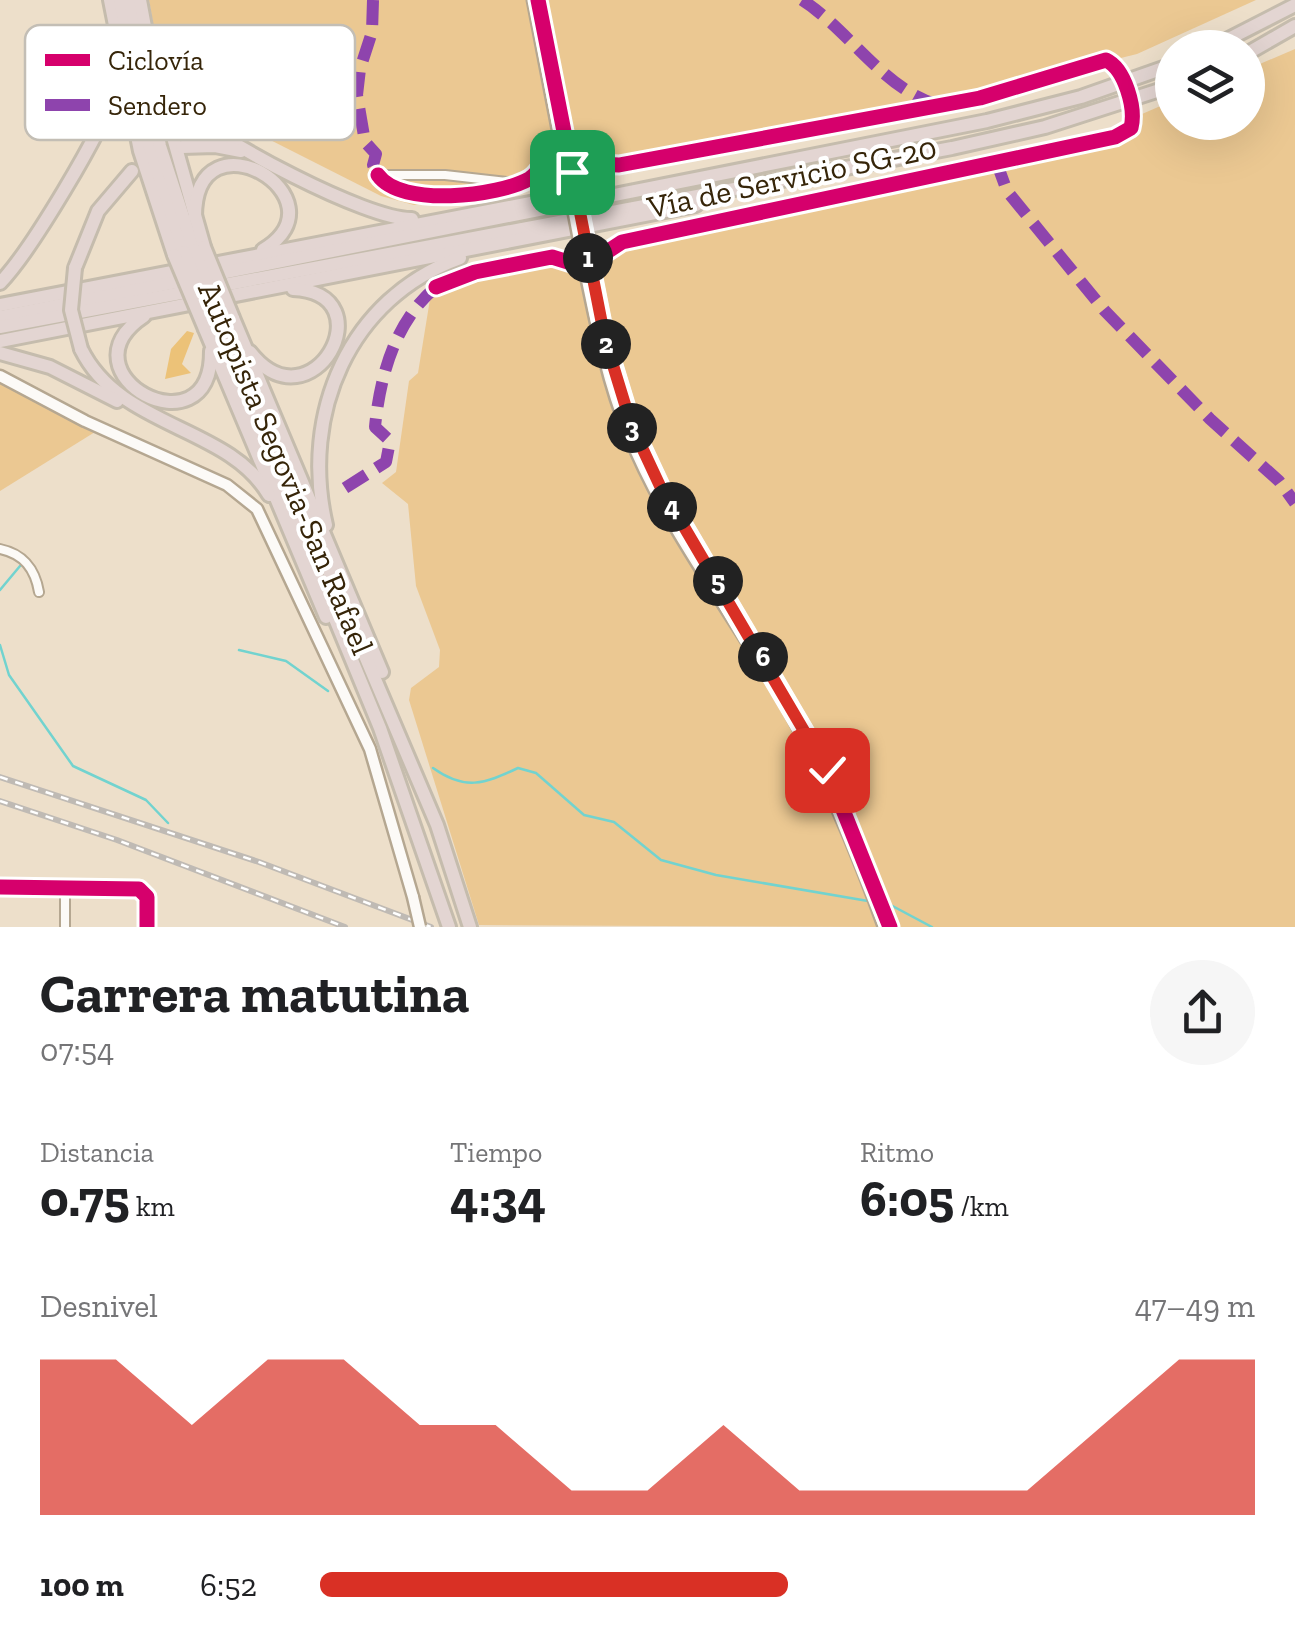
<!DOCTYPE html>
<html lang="es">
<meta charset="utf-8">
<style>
:root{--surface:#fff;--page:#f6f6f6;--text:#202124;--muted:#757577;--accent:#d93025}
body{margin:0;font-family:"Zilla Slab",serif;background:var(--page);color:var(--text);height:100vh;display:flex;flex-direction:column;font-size:38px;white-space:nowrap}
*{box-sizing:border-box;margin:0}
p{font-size:32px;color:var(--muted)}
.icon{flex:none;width:55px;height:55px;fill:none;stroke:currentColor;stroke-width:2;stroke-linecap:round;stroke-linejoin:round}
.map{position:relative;height:927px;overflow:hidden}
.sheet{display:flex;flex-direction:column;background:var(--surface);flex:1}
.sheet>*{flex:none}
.fabs{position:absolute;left:1155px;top:30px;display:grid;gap:20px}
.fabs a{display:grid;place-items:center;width:110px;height:110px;border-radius:50%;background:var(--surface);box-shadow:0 10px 40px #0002;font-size:50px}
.pin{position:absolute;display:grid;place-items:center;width:85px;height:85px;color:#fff;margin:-42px;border-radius:20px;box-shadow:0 5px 15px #0006}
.km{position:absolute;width:50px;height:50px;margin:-25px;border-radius:50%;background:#222;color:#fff;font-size:28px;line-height:50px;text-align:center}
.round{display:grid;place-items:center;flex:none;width:105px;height:105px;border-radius:52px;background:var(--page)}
.head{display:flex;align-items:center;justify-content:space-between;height:170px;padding:0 40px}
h1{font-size:55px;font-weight:700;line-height:75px}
.figures{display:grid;grid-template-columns:repeat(3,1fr);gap:15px;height:170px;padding:10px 40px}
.figures div{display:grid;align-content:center}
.figures b{font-size:50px;font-weight:700}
.figures small{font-size:28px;font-weight:400}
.figures p{font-size:28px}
.chart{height:280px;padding:20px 40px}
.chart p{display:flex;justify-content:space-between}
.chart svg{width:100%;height:180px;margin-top:10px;fill:var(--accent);opacity:.7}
ul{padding:0 40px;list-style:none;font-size:32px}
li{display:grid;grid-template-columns:160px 120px 1fr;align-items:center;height:75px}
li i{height:25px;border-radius:12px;background:var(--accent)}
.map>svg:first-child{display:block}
.green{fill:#ebc892}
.forest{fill:#ecc278}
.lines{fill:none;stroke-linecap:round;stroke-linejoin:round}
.stream{stroke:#72d3cf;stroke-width:2.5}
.minor-tunnel{stroke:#c8baa3;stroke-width:8;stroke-dasharray:8 4;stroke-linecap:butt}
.minor-casing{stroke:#b5a791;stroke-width:12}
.secondary-casing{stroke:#b5a791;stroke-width:15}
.motorway-casing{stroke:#c5bcad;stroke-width:18}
.minor{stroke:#fcfaf7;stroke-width:8}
.secondary{stroke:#fcfaf7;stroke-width:10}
.motorway{stroke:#e3d5d2;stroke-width:12}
.rail-casing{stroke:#bfbab4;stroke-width:6}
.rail{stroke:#fff;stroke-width:2.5;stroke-dasharray:8;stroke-linecap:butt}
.secondary-bridge-casing{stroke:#b5a791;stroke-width:15;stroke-linecap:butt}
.motorway-bridge-casing{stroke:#c5bcad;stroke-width:18;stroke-linecap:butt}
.secondary-bridge{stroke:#fcfaf7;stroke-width:10}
.motorway-bridge{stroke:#e3d5d2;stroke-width:12}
.quiet{stroke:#8e44ad;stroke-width:12;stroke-dasharray:25 12;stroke-linecap:butt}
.cycleway-casing{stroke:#fff;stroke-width:21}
.cycleway{stroke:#d6006c;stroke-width:15}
.route-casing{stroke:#fff;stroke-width:20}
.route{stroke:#d93025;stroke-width:12}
.labels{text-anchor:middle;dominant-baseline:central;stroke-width:8;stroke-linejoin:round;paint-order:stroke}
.street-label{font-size:32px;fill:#362509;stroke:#fff}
.key{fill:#fff;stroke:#c3beb5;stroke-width:2.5}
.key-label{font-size:28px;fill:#362509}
</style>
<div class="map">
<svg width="1295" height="927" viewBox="0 0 1295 927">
<rect width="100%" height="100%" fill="#eddfca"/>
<!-- green -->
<g class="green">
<polygon points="149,0 1256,0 1137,54 908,111 414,205 381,196 197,103 169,68 156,40"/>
<polygon points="1295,49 1295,927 893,927 868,852 823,749 660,477 625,397 595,273 612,250 1123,141 1137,128 1142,114 1172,101 1172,122 1248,122 1248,69"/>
<path d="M552 261 581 274C591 324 601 373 619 421 661 532 736 629 794 732 828 794 855 860 878 927L479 925 409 700 411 688 439 667 440 650 416 586 408 504 382 483 396 472 409 381 418 373 431 293 464 276Z"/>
<polygon points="0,383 95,432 0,491"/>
</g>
<!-- forest -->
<polygon class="forest" points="187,331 194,333 182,364 191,373 165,379 171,349"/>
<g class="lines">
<!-- stream -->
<g class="stream">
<polyline points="0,590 20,566"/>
<polyline points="0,645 9,675 73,766 146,800 168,823"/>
<polyline points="239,650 286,661 328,691"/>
<path d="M433 768C465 791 484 784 518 768L536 773 584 815 614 822 661 860 716 875 868 901"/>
<polyline points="885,902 932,927"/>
</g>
<!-- minor-tunnel -->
<polyline class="minor-tunnel" points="1122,79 1132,112"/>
<!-- minor casing -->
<g class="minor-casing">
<g id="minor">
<path d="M378 175C401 208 499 196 529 179 543 171 545 152 560 144 586 143 588 165 619 165L980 98 1106 60 1121 75"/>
<polyline points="378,175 445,175 507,182"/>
<polyline points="436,287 475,272 552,257 584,267 622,242 1115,137 1131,128 1132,112"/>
<path d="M0 549C24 554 35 569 39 592"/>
<polyline points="0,887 139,889 147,897 147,927"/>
<polyline points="65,887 65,927"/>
</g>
</g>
<!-- secondary casing -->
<g class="secondary-casing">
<g id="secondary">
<polyline points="533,0 566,172"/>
<path d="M581 251C594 313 605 376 629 435 665 524 725 603 774 685 820 762 854 843 884 927"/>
<polyline points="0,376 85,421 227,485 257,509 370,749 413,897"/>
</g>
</g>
<!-- motorway casing -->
<g class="motorway-casing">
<g id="motorway">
<polyline points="110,0 140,151 174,255"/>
<polyline points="120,0 150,148 184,252"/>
<polyline points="130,0 160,146 194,250"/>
<polyline points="140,0 149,48"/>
<path d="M148 40C157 65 164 89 184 108 217 140 367 220 412 219"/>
<polyline points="1211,48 1295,5"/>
<polyline points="1248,53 1295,26"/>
<polyline points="156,77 204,247"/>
<polyline points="182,147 215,146 241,151"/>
<path d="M195 217C195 107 349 198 263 250"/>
<polyline points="75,268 98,211 132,171"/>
<path d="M0 283C30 252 103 131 115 90 119 75 118 59 118 44"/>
<polyline points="0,305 603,189"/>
<path d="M144 316C57 374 212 457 211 351"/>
<polyline points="0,317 987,121 1081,97 1172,65"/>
<polyline points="233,318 382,672"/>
<polyline points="223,322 437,825 470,927"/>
<polyline points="214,325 380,728 449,927"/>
<polyline points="0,327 952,148 1045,127 1172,86"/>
<polyline points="205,329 326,617"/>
<polyline points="0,341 696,205"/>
<path d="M81 349C120 429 228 425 269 495"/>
<path d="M250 352C312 431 388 293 293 289"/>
<polyline points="0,353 50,367 117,401"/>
<path d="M326 525C300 414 349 298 460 258"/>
</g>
</g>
<!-- minor -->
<use href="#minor" class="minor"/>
<!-- secondary -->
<use href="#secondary" class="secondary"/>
<!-- motorway -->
<use href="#motorway" class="motorway"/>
<!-- rail casing -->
<g class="rail-casing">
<g id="rail">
<polyline points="0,777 259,862 431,927"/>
<polyline points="0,801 117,840 345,927"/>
</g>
</g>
<!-- rail -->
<use href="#rail" class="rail"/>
<!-- secondary-bridge casing -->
<g class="secondary-bridge-casing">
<g id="secondary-bridge">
<polyline points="566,172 581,251"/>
<polyline points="413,897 420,927"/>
</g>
</g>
<!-- motorway-bridge casing -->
<g class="motorway-bridge-casing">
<g id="motorway-bridge">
<polyline points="204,247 233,318"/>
<polyline points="194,250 223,322"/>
<polyline points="184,252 214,325"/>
<polyline points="174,255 205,329"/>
<polyline points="75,268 71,310 81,349"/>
</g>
</g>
<!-- secondary-bridge -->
<use href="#secondary-bridge" class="secondary-bridge"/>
<!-- motorway-bridge -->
<use href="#motorway-bridge" class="motorway-bridge"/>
<!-- quiet -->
<g class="quiet">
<polyline points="373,0 372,32 360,69 357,95 365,142 376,154 373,165 378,175"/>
<path d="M802 0C847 28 883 88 935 104"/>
<polyline points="996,161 1007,191 1104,310 1210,419 1279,481 1295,503"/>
<path d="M345 488 386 462 390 441 375 427C380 376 395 321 436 287"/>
</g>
<!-- cycleway casing -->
<g class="cycleway-casing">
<g id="cycleway">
<polyline points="538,0 605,339 631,424 660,486 827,770 890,927"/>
<path d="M378 175C401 208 499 196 529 179 543 171 545 152 560 144 586 143 588 165 619 165L980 98 1106 60C1125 69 1136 108 1131 128L1115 137 622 242 584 267 552 257 475 272 436 287"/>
<polyline points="0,887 139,889 147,897 147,927"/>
</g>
</g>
<!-- cycleway -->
<use href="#cycleway" class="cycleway"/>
</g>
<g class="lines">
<!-- route casing -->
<g class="route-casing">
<polyline id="route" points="572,172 605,339 631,424 660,486 827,770"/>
</g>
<!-- route -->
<use href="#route" class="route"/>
</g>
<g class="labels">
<!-- street labels -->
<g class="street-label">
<text transform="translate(792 177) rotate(-12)">Vía de Servicio SG-20</text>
<text transform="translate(286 468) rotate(67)">Autopista Segovia-San Rafael</text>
</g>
</g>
<!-- legend -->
<rect x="25" y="25" width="330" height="115" rx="15" class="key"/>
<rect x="45" y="54" width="45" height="12" fill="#d6006c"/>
<rect x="45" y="99" width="45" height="12" fill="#8e44ad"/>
<g class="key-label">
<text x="108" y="70">Ciclovía</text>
<text x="108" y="115">Sendero</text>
</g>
</svg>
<div class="fabs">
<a><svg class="icon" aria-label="layers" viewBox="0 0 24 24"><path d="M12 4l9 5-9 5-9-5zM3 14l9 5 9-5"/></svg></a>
</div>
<div class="pin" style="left:572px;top:172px;background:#1e9e55"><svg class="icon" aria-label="arrive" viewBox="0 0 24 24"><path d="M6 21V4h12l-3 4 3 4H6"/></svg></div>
<div class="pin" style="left:827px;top:770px;background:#d93025"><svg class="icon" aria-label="check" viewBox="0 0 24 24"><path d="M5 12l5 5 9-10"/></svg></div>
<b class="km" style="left:588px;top:258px">1</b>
<b class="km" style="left:606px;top:344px">2</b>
<b class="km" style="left:632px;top:428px">3</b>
<b class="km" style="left:672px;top:507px">4</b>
<b class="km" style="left:718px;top:581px">5</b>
<b class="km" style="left:763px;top:657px">6</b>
</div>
<section class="sheet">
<div class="head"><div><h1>Carrera matutina</h1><p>07:54</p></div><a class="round"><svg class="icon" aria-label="share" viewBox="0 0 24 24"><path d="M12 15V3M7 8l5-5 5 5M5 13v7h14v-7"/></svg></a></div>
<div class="figures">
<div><p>Distancia</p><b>0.75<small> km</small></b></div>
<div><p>Tiempo</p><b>4:34</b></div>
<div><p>Ritmo</p><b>6:05<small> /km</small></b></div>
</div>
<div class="chart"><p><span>Desnivel</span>47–49 m</p>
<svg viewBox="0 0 160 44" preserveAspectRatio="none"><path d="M0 44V6L10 6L20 22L30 6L40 6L50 22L60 22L70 38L80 38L90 22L100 38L110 38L120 38L130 38L140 22L150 6L160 6V44z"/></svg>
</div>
<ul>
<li><b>100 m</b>6:52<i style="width:50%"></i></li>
</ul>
</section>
